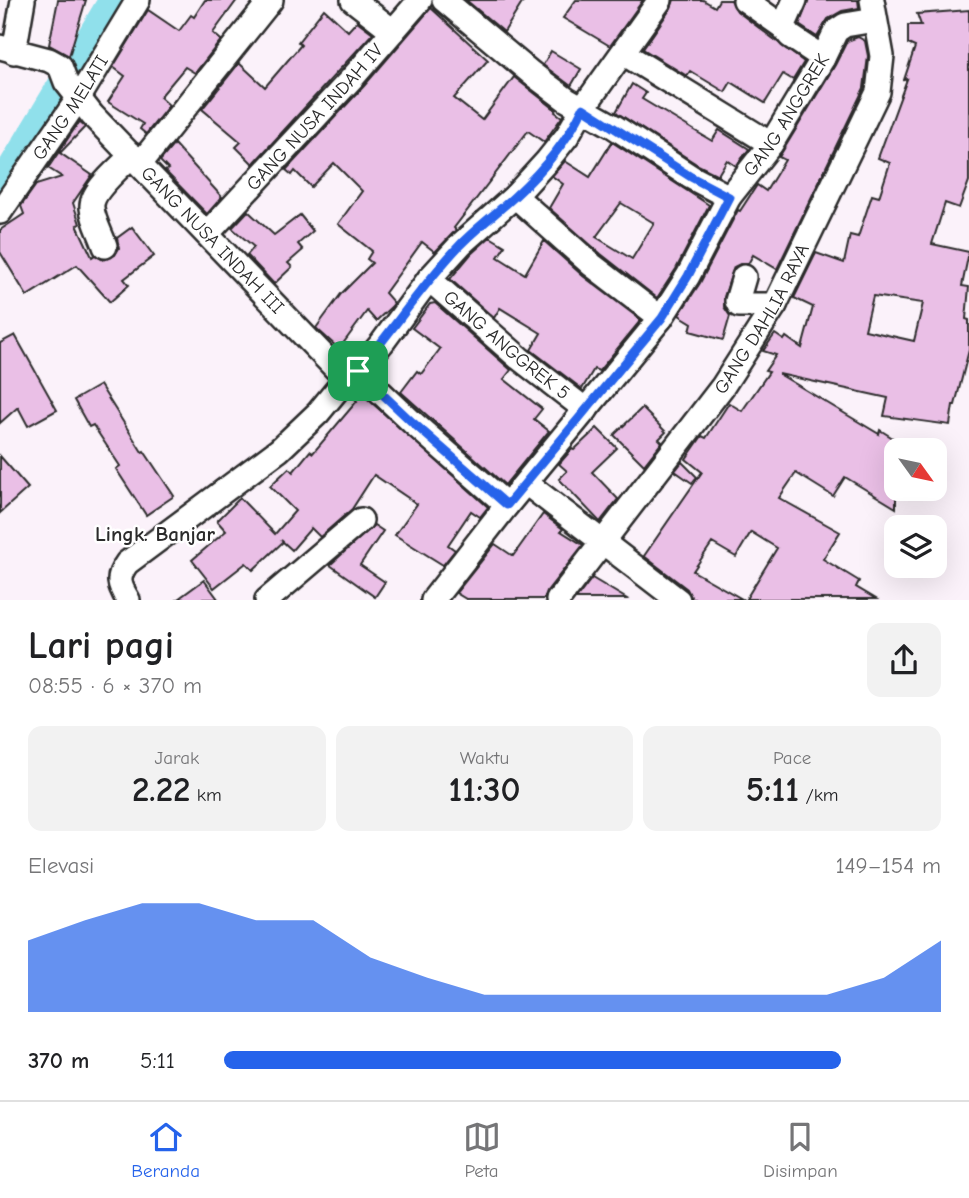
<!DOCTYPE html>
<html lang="id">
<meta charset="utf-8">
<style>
:root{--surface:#fff;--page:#f2f2f2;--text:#202124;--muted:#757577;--line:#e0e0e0;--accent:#2563eb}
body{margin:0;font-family:"Comic Neue",sans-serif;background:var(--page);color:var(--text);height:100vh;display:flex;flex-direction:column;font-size:26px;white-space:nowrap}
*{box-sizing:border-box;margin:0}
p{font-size:23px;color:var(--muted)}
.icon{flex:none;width:38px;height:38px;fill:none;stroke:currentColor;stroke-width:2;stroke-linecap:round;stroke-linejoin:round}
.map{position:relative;height:600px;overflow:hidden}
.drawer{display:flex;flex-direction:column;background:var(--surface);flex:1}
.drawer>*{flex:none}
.needle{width:46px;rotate:123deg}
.buttons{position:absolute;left:884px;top:438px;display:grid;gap:14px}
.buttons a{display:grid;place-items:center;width:63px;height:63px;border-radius:14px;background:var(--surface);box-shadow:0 7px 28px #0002;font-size:35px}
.pin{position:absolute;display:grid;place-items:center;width:60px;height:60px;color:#fff;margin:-30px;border-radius:14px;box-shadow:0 4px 10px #0006}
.round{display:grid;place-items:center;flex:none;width:74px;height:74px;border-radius:14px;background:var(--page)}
.summary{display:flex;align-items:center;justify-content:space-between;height:119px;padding:0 28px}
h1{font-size:38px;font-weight:700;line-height:52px}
.figures{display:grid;grid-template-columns:repeat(3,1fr);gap:10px;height:119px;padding:7px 28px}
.figures div{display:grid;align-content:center;border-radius:14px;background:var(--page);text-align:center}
.figures b{font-size:35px;font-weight:700}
.figures small{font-size:19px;font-weight:400}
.figures p{font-size:19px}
.chart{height:196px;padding:14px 28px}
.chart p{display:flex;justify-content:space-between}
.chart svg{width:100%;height:126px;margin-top:7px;fill:var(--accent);opacity:.7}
ul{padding:0 28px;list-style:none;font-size:23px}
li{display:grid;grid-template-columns:112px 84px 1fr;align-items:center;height:52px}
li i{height:18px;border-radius:9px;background:var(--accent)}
.tab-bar{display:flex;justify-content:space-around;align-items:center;height:98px;border-top:2px solid var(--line);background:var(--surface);font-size:19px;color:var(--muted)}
.tab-bar a{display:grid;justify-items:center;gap:4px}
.tab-bar .selected{color:var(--accent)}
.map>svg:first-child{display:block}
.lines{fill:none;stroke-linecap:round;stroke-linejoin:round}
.river{stroke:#90e0eb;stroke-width:37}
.building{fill:#eabfe6;stroke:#2b2b2b;stroke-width:2;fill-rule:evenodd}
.street-casing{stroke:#2b2b2b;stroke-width:28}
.street{stroke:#fff;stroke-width:23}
.route-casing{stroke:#fff;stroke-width:14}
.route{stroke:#2563eb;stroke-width:9}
.labels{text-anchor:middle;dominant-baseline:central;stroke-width:5;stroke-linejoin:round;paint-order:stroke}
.street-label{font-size:19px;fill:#2b2b2b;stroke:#fff}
.neighbourhood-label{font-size:21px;font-weight:bold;fill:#2b2b2b;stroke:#fff}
</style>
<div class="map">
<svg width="969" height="600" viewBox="0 0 969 600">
<rect width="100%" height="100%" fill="#fbf2fa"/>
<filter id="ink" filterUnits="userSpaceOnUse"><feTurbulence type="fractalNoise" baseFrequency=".0143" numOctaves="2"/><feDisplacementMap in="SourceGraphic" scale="14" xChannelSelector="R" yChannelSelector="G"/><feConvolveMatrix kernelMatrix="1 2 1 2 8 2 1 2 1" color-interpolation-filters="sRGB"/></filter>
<g filter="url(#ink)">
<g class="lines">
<!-- river -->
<polyline class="river" points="0,196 118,0"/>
</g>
<!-- building -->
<g class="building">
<polygon points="58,0 86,0 69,56 49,45"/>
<polygon points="205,0 237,0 213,33 221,40 195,73 185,67 160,97 169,105 146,134 140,129 143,124 108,102 125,76 113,67 148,10 179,31 191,15 194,17"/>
<polygon points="466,0 524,0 504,32"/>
<polygon points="576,0 643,0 610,46 563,18"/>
<polygon points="674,0 703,0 715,7 719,0 731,0 737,11 804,62 793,80 783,74 765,103 731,82 725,92 690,71 687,76 643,49 671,8"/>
<polygon points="809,0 858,0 859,8 842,11 828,19 817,37 799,25"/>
<polygon points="431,8 488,60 454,98 482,120 514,77 556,110 555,112 562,117 544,142 528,131 454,228 456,230 435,252 422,242 385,293 394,303 392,306 376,321 367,311 339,349 316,328 341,294 372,263 367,259 372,251 338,224 362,191 334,163 311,187 295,171 292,175 286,170 364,86"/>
<polygon points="324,9 348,31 357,21 373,33 253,164 236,147 241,142 202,109 239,63 265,87 301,45 298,42"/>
<path d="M969 10V181L959 208 945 203 932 244 969 252 962 286 969 287 966 319 969 320V350L955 405H953L950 425 884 416 888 398 779 374 879 434 880 430 896 440V508L845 477 833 496 796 473 779 498 840 532 823 559 859 581 856 587 876 599H746L777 548 751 532 736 557 712 543 693 571 742 599H692L687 589 644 556 702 472 686 459 702 436 706 438 729 403 742 411 769 372 765 371 776 355 763 351 775 334 784 340 786 337 802 348 813 307 794 298 816 253 844 263 850 235 858 237 872 195 879 197 890 163 878 158 907 79 904 80 915 47 908 44V25H921L917 14ZM873 296 923 303 914 341 865 330Z"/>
<polygon points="858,37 865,41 868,56 864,88 777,269 753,255 748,264 740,264 734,267 724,297 724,307 730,316 723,340 690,331 692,323 679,315 700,283 738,210 740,211 757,185 766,191 785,160 779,157 835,65 847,41"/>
<polygon points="551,51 581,69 571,86 543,65"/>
<polygon points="632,84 646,93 642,99 712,141 719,130 749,149 736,166 727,160 718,175 698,165 616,112"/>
<polygon points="79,122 85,127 60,153 92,175 73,203 80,224 77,225 92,257 95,255 103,260 115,255 119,248 117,238 132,227 154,256 124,279 129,285 110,302 77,265 27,296 0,252 0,230 24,214 21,206 36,185 62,177 48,168"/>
<path d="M612 142 709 205 676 269 657 298 601 254 549 208 563 184 552 176 565 161 590 177ZM621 203 654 223 632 259 596 237Z"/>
<polygon points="174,144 222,197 207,214 165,171 168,169 160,161"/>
<polygon points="248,211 274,235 300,215 313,231 298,244 303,250 288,263 292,267 274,284 247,255 254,247 232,228"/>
<polygon points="490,237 505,246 498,257 525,274 544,241 583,276 641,320 599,371 594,369 582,389 531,350 541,333 500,308 494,318 450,279 471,254"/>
<polygon points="435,303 511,370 504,379 542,409 534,419 549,431 505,485 401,392 417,371 421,374 440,349 412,328 430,304"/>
<polygon points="15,335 57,410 28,426 18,407 0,423 0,343"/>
<polygon points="100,385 142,452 144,451 174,496 146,515 116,469 120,466 93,425 89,427 74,400"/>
<polygon points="361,393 488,507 480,517 471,511 448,545 455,550 443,565 395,535 417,504 374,475 352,509 320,537 311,528 292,550 281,540 283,542 253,570 246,563 214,588 192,560 226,531 217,521 240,498 275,534 295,511 270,486 289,468 293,472 310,451 313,453 357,401 355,399"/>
<polygon points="642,408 666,432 659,439 662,442 644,465 614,435"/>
<polygon points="597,428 617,448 592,472 618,499 600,522 559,479 567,471 559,464 572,449 574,450"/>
<polygon points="0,456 28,488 0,513"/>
<polygon points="682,462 697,477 692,483 675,471"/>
<polygon points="543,514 563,529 561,531 583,545 547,591 544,599 466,599 456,593 495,544 513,556"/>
<polygon points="374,525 383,531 360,565 385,582 375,597 330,565"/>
<polygon points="592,578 627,599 576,599"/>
<polygon points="204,580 218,599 178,599"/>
</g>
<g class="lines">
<!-- street casing -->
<g class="street-casing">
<g id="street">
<polyline points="353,0 393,31"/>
<polyline points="444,0 531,73 567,100 613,126 691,177 729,197"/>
<polyline points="745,0 783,27 790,36 823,58"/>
<polyline points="783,27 795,0"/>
<path id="s1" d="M0 47 49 60 60 66 66 82 92 115 346 379"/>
<polyline points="14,52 23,0"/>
<polyline points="623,53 771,144"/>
<polyline points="140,164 271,0"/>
<polyline points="515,196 592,265 661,318"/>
<path id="s2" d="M0 212 78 99 138 0"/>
<path id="s3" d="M207 234 354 76 420 0"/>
<path d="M105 246C101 234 93 220 92 208 90 191 121 167 132 155"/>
<polyline points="744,277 737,301 739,305 775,305"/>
<path id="s4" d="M429 279 519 358 586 410"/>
<polyline points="358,371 412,422 507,505"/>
<polyline points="526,483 678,600"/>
<path d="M128 600C119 585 116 578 127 563L279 450 318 413 346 379 358 371 382 343 429 279 461 244 515 196 547 161 567 136 583 108 660 0"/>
<polyline points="267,600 361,520"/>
<path id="s5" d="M433 600 507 505 661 318 688 276 729 197 771 144 823 58 836 31 845 25 875 20"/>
<path id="s6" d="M558 600 723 386 775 305 878 92 882 56 872 0"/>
</g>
</g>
<!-- street -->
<use href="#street" class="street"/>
</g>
</g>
<g class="lines" filter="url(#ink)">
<!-- route casing -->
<g class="route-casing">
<path id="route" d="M583 108 691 177 729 197 688 276 662 318 507 505 412 422 358 371C393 330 422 285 459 246 476 228 497 213 515 196 541 172 568 140 583 108Z"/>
</g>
<!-- route -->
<use href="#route" class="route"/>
</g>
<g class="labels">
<!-- street labels -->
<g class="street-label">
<text stroke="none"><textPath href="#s2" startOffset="126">GANG MELATI</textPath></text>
<text stroke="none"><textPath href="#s5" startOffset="602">GANG ANGGREK</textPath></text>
<text stroke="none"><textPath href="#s3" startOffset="159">GANG NUSA INDAH IV</textPath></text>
<text stroke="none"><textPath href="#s1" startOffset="296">GANG NUSA INDAH III</textPath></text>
<text stroke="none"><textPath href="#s6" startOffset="348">GANG DAHLIA RAYA</textPath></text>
<text stroke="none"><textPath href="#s4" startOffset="102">GANG ANGGREK 5</textPath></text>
</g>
<!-- neighbourhood labels -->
<g class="neighbourhood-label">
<text x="155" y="534">Lingk. Banjar</text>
</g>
</g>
</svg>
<div class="buttons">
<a><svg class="needle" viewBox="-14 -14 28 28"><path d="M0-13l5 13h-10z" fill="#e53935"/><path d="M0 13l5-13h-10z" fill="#757577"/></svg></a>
<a><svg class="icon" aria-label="layers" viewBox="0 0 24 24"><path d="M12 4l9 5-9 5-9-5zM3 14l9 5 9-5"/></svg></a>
</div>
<div class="pin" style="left:358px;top:371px;background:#1e9e55"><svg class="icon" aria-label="arrive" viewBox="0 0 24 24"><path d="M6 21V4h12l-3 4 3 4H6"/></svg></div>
</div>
<section class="drawer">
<div class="summary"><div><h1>Lari pagi</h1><p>08:55 · 6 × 370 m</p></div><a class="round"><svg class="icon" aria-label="share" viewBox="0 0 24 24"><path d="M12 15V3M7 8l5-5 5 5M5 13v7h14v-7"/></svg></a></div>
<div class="figures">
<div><p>Jarak</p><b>2.22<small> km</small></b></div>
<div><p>Waktu</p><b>11:30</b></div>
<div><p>Pace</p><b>5:11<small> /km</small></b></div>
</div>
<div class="chart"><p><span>Elevasi</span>149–154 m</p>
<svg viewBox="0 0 160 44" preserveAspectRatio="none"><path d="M0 44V19L10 12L20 6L30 6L40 12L50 12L60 25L70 32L80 38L90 38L100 38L110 38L120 38L130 38L140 38L150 32L160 19V44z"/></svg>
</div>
<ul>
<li><b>370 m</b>5:11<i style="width:86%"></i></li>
</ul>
</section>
<nav class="tab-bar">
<a class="selected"><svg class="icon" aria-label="home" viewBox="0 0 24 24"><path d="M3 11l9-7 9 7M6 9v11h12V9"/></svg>Beranda</a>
<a><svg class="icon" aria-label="map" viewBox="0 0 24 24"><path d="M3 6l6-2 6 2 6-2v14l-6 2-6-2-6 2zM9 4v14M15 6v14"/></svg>Peta</a>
<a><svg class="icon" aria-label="saved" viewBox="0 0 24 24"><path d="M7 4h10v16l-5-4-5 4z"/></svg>Disimpan</a>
</nav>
